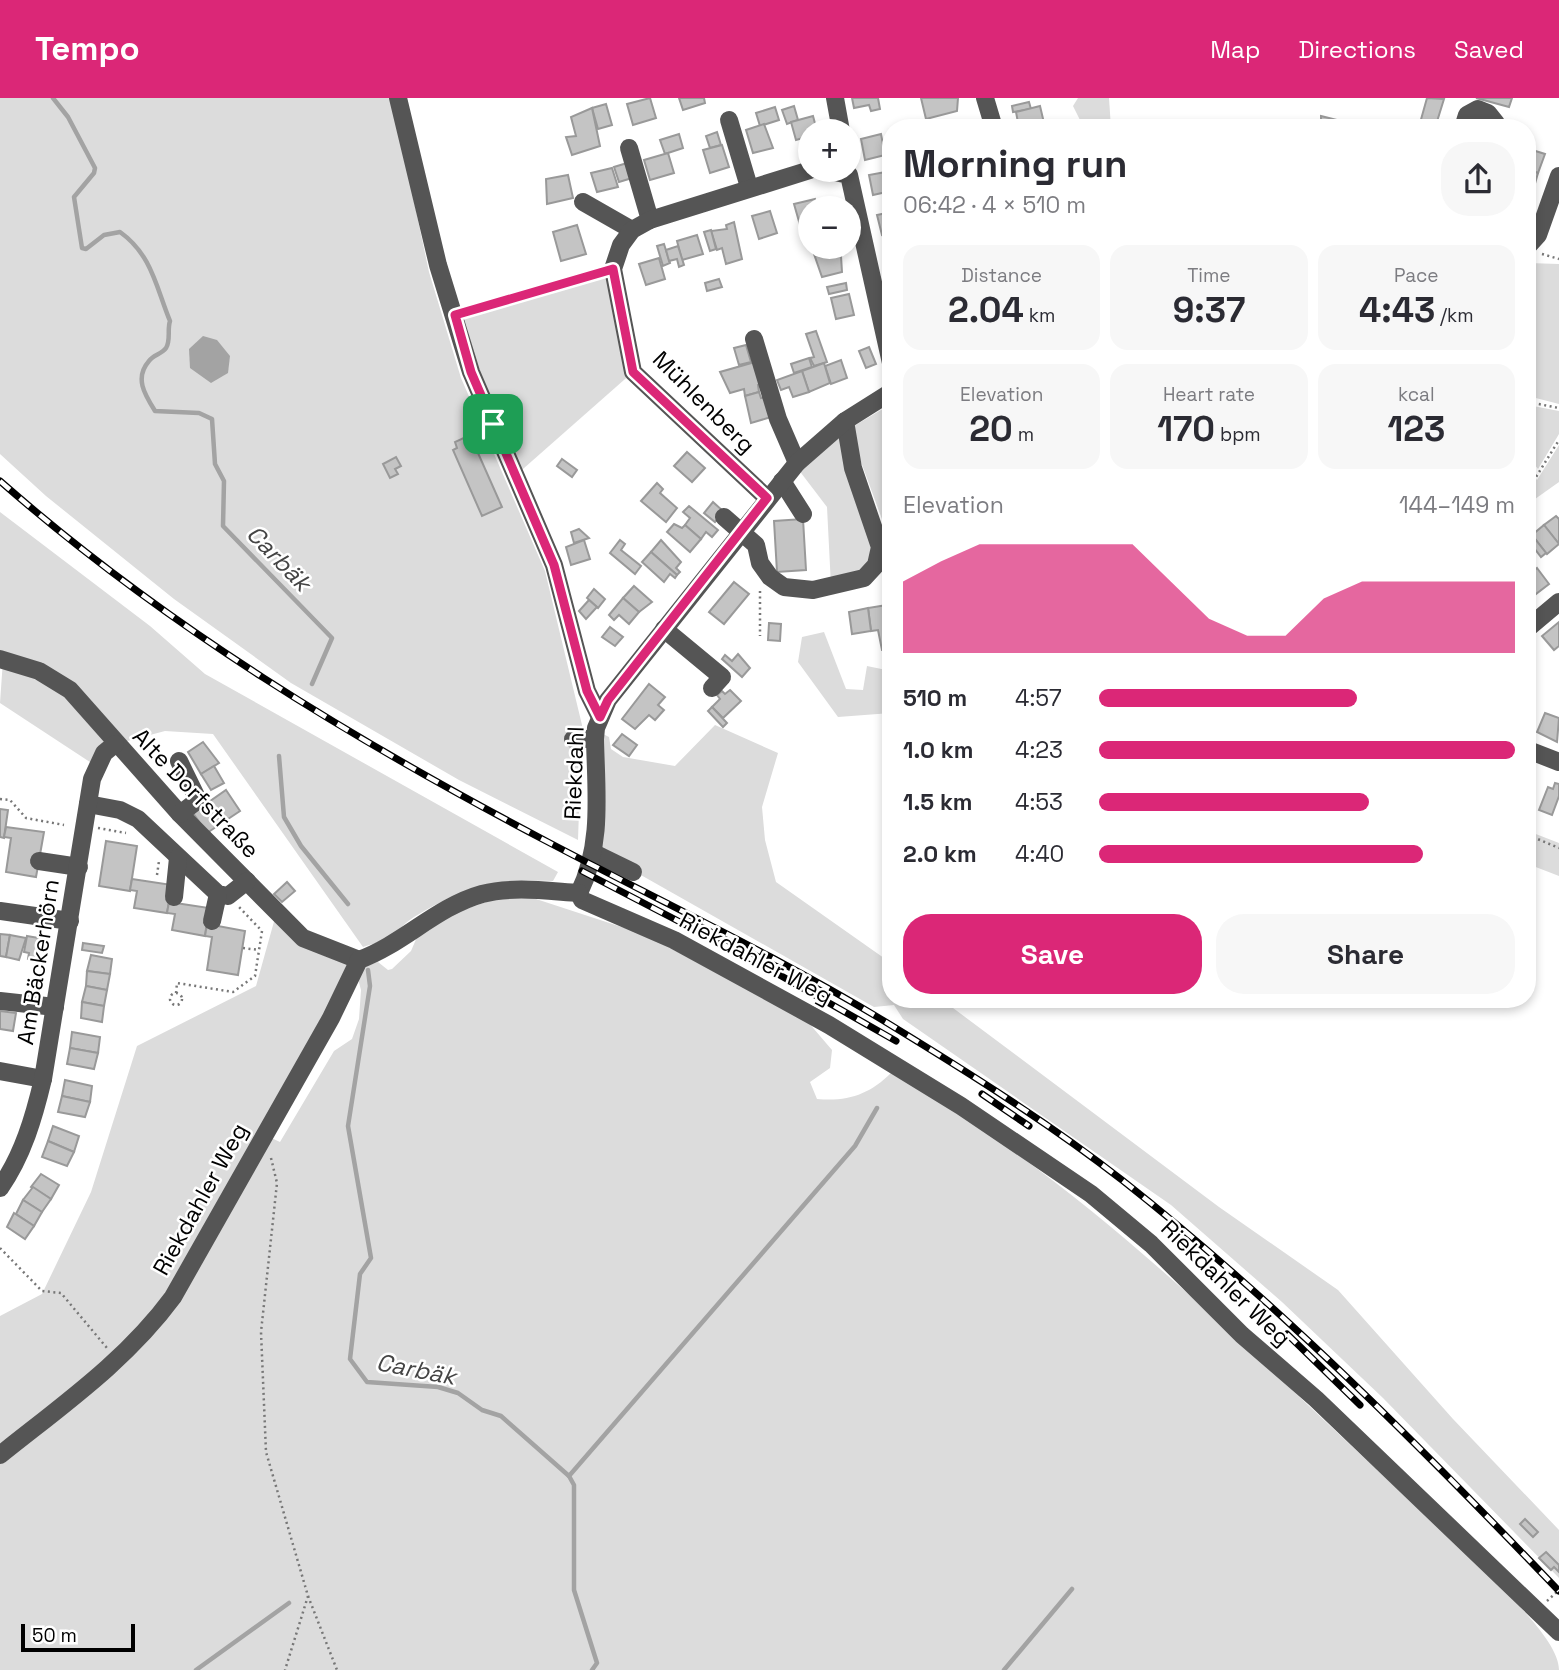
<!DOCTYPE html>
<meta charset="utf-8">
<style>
:root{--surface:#fff;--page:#f7f7f7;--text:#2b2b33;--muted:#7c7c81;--accent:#db2777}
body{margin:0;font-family:"Space Grotesk",sans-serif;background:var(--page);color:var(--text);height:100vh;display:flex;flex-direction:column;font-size:26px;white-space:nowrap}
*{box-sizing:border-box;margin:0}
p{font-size:23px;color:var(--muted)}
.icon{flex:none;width:38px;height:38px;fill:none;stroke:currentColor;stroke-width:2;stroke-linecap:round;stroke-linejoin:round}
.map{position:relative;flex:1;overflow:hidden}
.details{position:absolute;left:882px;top:21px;width:654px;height:889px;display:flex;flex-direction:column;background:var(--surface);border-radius:28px;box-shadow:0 4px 10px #0003}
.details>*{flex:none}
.tools{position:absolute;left:798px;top:21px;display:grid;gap:14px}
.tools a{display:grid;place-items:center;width:63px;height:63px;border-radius:50%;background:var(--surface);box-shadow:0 4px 10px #0003;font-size:35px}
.scale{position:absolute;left:21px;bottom:18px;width:114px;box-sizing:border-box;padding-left:7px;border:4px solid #000;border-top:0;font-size:19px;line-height:24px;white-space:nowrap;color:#000;-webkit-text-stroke:5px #fff;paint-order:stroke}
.pin{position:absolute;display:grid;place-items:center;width:60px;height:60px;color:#fff;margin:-30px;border-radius:14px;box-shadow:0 4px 10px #0006}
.round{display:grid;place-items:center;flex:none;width:74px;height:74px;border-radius:28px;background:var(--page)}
.overview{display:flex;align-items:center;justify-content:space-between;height:119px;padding:0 21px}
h1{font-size:38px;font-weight:800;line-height:52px}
.figures{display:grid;grid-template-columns:repeat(3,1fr);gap:10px;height:119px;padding:7px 21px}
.figures div{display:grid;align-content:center;border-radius:18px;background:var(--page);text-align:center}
.figures b{font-size:35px;font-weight:800}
.figures small{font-size:19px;font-weight:400}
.figures p{font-size:19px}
.chart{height:196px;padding:14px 21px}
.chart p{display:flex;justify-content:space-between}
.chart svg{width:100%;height:126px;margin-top:7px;fill:var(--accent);opacity:.7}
.action{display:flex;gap:14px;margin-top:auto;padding:14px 21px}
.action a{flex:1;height:80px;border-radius:28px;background:var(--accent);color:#fff;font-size:28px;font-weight:800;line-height:80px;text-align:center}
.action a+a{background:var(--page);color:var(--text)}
ul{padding:0 21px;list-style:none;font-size:23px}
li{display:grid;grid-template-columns:112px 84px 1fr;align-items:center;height:52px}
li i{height:18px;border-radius:9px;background:var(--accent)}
header{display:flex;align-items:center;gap:42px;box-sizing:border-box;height:98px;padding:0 35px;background:var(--accent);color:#fff}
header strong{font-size:33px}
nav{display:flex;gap:38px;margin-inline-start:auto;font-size:24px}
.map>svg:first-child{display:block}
.green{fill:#dcdcdc}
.water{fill:#a3a3a3}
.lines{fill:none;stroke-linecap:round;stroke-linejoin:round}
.stream{stroke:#a3a3a3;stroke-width:4.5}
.building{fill:#c4c4c4;stroke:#999;stroke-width:2}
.path{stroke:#777;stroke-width:2.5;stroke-dasharray:2 3.5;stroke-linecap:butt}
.minor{stroke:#555;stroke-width:18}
.rail-casing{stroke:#000;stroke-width:7}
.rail{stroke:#fff;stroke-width:4.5;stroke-dasharray:13;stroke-linecap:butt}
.route-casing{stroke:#fff;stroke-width:14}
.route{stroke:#db2777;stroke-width:9}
.labels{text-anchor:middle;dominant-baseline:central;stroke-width:5;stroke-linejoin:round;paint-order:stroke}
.street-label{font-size:23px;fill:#000;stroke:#fff}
.water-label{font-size:24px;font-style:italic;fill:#444;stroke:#fff}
</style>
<header>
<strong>Tempo</strong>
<nav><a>Map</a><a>Directions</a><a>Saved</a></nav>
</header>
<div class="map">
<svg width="1559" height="1572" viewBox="0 0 1559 1572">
<rect width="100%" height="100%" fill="#fff"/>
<!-- green -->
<g class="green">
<polygon points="0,0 392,0 429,174 461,280 545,473 582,627 578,742 459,682 291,585 174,501 46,398 0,356"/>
<polygon points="1078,0 1109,0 1111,30 1084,30 1073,8"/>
<polygon points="1528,165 1559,166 1559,306 1528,298"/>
<polygon points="613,171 633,274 515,378 455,217"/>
<polygon points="891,306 891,446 849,331"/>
<polygon points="1528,307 1559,313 1559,336 1538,371 1528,358"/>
<polygon points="845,323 876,467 831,488 827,409 795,367"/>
<polygon points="1559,347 1559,384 1528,406 1528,371 1537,382"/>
<path d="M0 414 150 528 205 576 558 774 553 783C496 781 463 789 414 819 404 825 398 834 388 840 381 844 371 846 363 849L213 636 165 633 116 646 96 668 0 605 3 562 0 561Z"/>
<polygon points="824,534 846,591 863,592 867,568 891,573 891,615 838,619 798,564 802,539"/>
<polygon points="715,627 778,655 762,709 765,742 776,784 891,865 891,901 941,901 1219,1109 1338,1192 1453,1321 1559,1432 1559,1480 1383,1300 1282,1204 1171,1107 903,921 894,907 874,909 602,755 603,636 609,639 611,651 623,659 675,668"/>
<polygon points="1528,733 1559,745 1559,778 1528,766"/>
<path d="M498 800H533L646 837 808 924 832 952 830 970 810 984 817 1001C848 1004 870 996 891 975 1035 1056 1155 1163 1274 1275 1346 1343 1419 1411 1491 1479 1511 1500 1559 1544 1559 1572H0V1218L42 1196 91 1094 137 948 256 888 275 820 359 862 265 1037 280 1044 334 953 352 941 359 921 361 892 357 877 363 869 378 864 388 872 392 871 411 853 417 839 452 816Z"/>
</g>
<!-- water -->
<polygon class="water" points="203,238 217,242 230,258 228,275 211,285 190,270 189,251"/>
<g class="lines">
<!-- stream -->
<g class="stream">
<path d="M53 0 68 19 95 70 94 75 74 99 82 150 86 151 104 137 120 134C152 157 156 189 170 223 167 232 171 242 166 250 162 256 153 257 149 263 134 280 145 297 155 313L199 315 212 321 215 366 224 383 223 428 332 540 312 586"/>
<polyline points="279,658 284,719 301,748 348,806"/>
<polyline points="368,872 370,888 348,1028 371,1160 360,1176 350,1261 367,1284 438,1289 458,1295 482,1312 501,1318 569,1378 574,1387 574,1492 597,1565 592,1572"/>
<polyline points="569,1378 855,1048 877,1010"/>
<polyline points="196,1572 289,1505"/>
<polyline points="1004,1572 1072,1491"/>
</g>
</g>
<!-- building -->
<g class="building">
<polygon points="650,0 656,20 633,27 627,6"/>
<polygon points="679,0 704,0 705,5 683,12"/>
<polygon points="852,0 878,0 880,11 871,13 869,7 854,10"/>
<polygon points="921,0 958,0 957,13 926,21"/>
<polygon points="1427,0 1444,1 1435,30 1420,25"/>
<polygon points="1476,0 1512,0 1509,9"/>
<polygon points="1029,4 1031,11 1013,14 1012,8"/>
<polygon points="606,6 612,27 598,31 592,10"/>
<polygon points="794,8 798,22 787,26 782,12"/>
<polygon points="1040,8 1044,25 1019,30 1016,14"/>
<polygon points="775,9 779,22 760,28 756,15"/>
<polygon points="592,10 600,48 572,57 566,39 576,38 571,19"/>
<polygon points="813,18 817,33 810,33 810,38 796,42 791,24"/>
<polygon points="1321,18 1341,23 1341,30 1321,30"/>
<polygon points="764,26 773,50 753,55 746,32"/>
<polygon points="717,34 721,47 710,50 706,38"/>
<polygon points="679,36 683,50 665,56 660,42"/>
<polygon points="881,36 885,57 865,62 861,41"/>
<polygon points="722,47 729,69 710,75 703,52"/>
<polygon points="1529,51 1545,56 1538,75 1528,72"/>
<polygon points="668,55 674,75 650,82 644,62"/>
<polygon points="627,65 632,80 619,84 614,69"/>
<polygon points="612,70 618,89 597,94 591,75"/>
<polygon points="1528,72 1538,75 1534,89 1528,88"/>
<polygon points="891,73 891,93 873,97 869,77"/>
<polygon points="568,77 573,100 547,106 546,81"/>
<polygon points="815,101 817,110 810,110 810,124 800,127 794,106"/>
<polygon points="770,113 777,135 759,141 752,118"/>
<polygon points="891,114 891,135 882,137 877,117"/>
<polygon points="734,124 742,161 726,166 722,150 717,152 711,133 727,131 726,127"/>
<polygon points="577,127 586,156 561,163 553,134"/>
<polygon points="711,132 716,151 710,153 704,134"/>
<polygon points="697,137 703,156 682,162 677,143"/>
<polygon points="664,146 670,165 663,168 657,148"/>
<polygon points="678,148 684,167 679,169 677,161 669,163 666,152"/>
<polygon points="837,151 841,158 842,174 822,179 814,156"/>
<polygon points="659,160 665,181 646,187 639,166"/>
<polygon points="719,181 722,189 707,193 705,185"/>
<polygon points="846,185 847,192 829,196 827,189"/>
<polygon points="849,196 854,217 836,221 831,200"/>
<polygon points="816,233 827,264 814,268 810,260 814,259 806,236"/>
<polygon points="746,247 751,264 739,267 734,250"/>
<polygon points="869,249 876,266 866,270 859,253"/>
<polygon points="809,260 812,269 794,275 791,266"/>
<polygon points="841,262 847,280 831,286 825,268"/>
<polygon points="755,264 762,286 758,287 759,294 745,298 744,291 730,295 720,274"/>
<polygon points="824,265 830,285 809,294 802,273"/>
<polygon points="802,273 809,294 793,299 789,289 781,292 777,282"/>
<polygon points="759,294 761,300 766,299 771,319 751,325 745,298"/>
<polygon points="470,337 502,409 482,418 453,352 457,350 455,344"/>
<polygon points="687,354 705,370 692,384 674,368"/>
<polygon points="396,359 401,368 395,371 398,376 390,380 383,366"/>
<polygon points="562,361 577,372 572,379 557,368"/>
<polygon points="657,385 663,391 660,395 677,410 666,424 641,403"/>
<polygon points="713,404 724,414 715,424 704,415"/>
<polygon points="689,408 718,432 712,439 706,434 701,441 685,427 690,420 683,414"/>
<polygon points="1556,418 1559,421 1559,446 1544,427"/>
<polygon points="803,421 806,472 777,474 774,423"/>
<polygon points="674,426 682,430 685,427 701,441 690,454 667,434"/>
<polygon points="1544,427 1559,446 1547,456 1532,437"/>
<polygon points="579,431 589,440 574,445 571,434"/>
<polygon points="1532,437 1546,455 1541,459 1528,442"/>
<polygon points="584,442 590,461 571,467 566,449"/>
<polygon points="620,442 625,446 621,452 641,468 635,476 610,455"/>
<polygon points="661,442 681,464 676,470 680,474 677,477 651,454"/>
<polygon points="651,454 677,477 675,480 670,476 664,484 642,464"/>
<polygon points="1537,470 1549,486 1532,499 1528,494 1528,478"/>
<polygon points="734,484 749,496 724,526 709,514"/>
<polygon points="634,488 652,504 639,514 623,500"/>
<polygon points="594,491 605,501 598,510 587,500"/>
<polygon points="623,500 639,514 629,526 619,517 614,522 609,517"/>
<polygon points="589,502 597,509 586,521 579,513"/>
<polygon points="887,507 891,551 882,552 878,532 871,533 868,510"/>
<polygon points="868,510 871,533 852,536 849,514"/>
<polygon points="1559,524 1559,548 1554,552 1542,538"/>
<polygon points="769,525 781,526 780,543 768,542"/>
<polygon points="610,529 623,539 615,548 602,539"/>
<polygon points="738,556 750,570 742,579 722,561 725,557 732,563"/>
<polygon points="649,586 665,599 658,607 664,612 655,622 649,617 635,631 622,621"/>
<polygon points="730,592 741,603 723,620 712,609 720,601 717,597 722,593 725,596"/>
<polygon points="712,609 727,625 723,629 708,613"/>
<polygon points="1545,615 1559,620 1557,644 1537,634"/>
<polygon points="622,636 637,647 629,658 613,647"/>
<polygon points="203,644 219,665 201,676 188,654"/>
<polygon points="214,668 224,685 211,692 201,676"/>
<polygon points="1555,685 1559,686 1559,698 1552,717 1539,712 1548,689 1553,691"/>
<polygon points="226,692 240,713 207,735 193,715"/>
<polygon points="0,711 8,712 4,740 0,739"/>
<polygon points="6,729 44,734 36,779 6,774 11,740 4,739"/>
<polygon points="106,743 137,748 130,793 99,788"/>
<polygon points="132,781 172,787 167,815 134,810 137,793 130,792"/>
<polygon points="287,784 295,793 282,804 274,796"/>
<polygon points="169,804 209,810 205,838 172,832 175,816 167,815"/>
<polygon points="207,826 245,833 238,877 207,872 212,839 205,838"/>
<polygon points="0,836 10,837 6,859 0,858"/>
<polygon points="10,837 26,840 19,862 6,859"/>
<polygon points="27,838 39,840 35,862 28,861 29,855 24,854"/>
<polygon points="83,845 104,848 102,855 82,852"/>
<polygon points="91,857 112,861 110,876 87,873"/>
<polygon points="87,873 110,876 107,892 86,888"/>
<polygon points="86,888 107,892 104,908 82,904"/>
<polygon points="82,904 104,908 102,924 81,920"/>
<polygon points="0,913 16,915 13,933 0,931"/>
<polygon points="72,934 100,939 98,955 70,950"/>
<polygon points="70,950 98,955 94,971 67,966"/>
<polygon points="65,982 92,988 90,1004 62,998"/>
<polygon points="62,998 90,1004 85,1019 58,1014"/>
<polygon points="53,1028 79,1038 74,1054 48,1043"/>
<polygon points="48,1043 74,1054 67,1068 42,1059"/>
<polygon points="41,1076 59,1087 51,1101 31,1089"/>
<polygon points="33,1089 51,1101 42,1114 23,1102"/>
<polygon points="23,1102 42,1114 34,1128 16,1116"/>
<polygon points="14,1115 34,1128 25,1141 7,1129"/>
<polygon points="1525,1421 1538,1434 1533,1439 1520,1426"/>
<polygon points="1546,1454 1559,1467 1559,1474 1554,1469 1551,1472 1539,1460"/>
</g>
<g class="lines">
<!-- path -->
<g class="path">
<polyline points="1542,156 1559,161"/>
<polyline points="468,214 596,176"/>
<polyline points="1528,304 1559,310"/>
<polyline points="1528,366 1535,378"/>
<polyline points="1528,386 1536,379 1559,342"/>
<polyline points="760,493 760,538"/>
<polyline points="0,701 10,702 26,720 64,727"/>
<polyline points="98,730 126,735"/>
<polyline points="1528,737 1559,750"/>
<polyline points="157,777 159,763"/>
<polyline points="243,850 259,852"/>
<circle cx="176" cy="901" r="6"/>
<polyline points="176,895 177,885 233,894 255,878 262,833 239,809"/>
<polyline points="271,1060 277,1085 261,1234 266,1354 308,1498 285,1572"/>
<polyline points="0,1150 42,1193 61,1195 107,1250"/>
<polyline points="308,1498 337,1572"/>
<polyline points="1547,1503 1559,1492"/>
</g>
<!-- minor -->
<g class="minor">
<polyline points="398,0 438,167 471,274 554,467 587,593 600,619"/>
<polyline points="835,0 841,33"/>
<polyline points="985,0 994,30"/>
<polyline points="729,22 749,89"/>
<polyline points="1463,30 1467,17 1478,11 1488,15 1496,25 1495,30"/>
<polyline points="629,50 650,122"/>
<polyline points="825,72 849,77 891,265"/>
<polyline points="583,104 632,132"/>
<polyline points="1528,148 1538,137 1559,78"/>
<polyline points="754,241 778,321 797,365"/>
<polyline points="782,383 803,416"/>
<polyline points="767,400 633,274 613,171 621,147 632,132 650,122 810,72"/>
<polyline points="724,419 756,447 760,465 770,479 784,489 813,492 864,480 876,467 880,449 853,370 845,323"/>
<polyline points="1528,530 1559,504"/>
<polyline points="664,531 722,579 712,590"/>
<polyline points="0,561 39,573 70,592 180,716 303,840 359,862"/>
<polyline points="573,641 595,641"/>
<polyline points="1528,652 1559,664"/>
<polyline points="179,663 198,702 180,716"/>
<polyline points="88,706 120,712 138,721 218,796 228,798 247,783"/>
<polyline points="594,755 633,774"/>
<polyline points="39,763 79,769"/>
<polyline points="579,795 582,802 674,842 829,927 961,1008 1091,1096 1151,1146 1242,1237 1316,1301 1559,1534"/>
<path d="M579 795C603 746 596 694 595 641L596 630 608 602 797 365 845 323 891 294"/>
<polyline points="174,799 178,760"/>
<polyline points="0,813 70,823"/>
<polyline points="212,823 218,796"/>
<polyline points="0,903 55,909"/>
<polyline points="0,973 43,981"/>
<path d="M0 1090C23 1057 34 1019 43 981L92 681 104 655 115 646"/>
<path d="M0 1357C61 1308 126 1263 173 1199L331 920 359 862C403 846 436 809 482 796 513 788 547 793 579 795"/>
</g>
<!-- rail casing -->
<g class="rail-casing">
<g id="rail">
<path d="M0 383C165 528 354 642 548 744 662 804 779 859 889 926 969 975 1049 1025 1122 1082 1279 1206 1421 1349 1559 1493"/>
<polyline points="582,773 755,863 896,943"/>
<polyline points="982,996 1029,1028"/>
<polyline points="1287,1236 1360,1307"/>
</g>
</g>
<!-- rail -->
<use href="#rail" class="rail"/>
</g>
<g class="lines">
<!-- route casing -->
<g class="route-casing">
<polygon id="route" points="613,171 633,274 767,400 608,602 600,619 587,593 554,467 471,274 455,217"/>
</g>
<!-- route -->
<use href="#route" class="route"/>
</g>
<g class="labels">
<!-- street labels -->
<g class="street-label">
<text transform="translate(704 304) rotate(45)">Mühlenberg</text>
<text transform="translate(574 675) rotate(-88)">Riekdahl</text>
<text transform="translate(196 695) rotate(46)">Alte Dorfstraße</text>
<text transform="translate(756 860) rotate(28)">Riekdahler Weg</text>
<text transform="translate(38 864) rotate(-81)">Am Bäckerhörn</text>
<text transform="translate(200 1101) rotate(-61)">Riekdahler Weg</text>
<text transform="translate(1226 1185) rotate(44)">Riekdahler Weg</text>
</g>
<!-- water labels -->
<g class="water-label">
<text transform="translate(279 460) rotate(46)">Carbäk</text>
<text transform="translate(416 1271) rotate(11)">Carbäk</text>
</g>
</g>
</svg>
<div class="tools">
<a>+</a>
<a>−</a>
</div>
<div class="scale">50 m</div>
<div class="pin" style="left:493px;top:326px;background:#1e9e55"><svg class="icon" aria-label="arrive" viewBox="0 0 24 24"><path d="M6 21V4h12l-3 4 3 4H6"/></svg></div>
<section class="details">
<div class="overview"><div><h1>Morning run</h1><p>06:42 · 4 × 510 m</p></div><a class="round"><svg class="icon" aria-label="share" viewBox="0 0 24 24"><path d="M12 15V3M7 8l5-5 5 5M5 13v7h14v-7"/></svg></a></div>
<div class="figures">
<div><p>Distance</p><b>2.04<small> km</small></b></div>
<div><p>Time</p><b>9:37</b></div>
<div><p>Pace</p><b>4:43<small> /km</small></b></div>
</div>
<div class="figures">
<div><p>Elevation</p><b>20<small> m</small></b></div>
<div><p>Heart rate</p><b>170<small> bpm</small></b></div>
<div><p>kcal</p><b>123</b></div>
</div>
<div class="chart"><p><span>Elevation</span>144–149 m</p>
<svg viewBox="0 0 160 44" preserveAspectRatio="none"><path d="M0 44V19L10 12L20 6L30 6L40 6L50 6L60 6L70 19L80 32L90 38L100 38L110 25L120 19L130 19L140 19L150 19L160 19V44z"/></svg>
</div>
<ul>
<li><b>510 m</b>4:57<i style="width:62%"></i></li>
<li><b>1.0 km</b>4:23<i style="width:100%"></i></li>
<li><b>1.5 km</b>4:53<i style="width:65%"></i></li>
<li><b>2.0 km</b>4:40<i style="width:78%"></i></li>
</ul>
<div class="action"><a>Save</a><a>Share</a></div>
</section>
</div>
